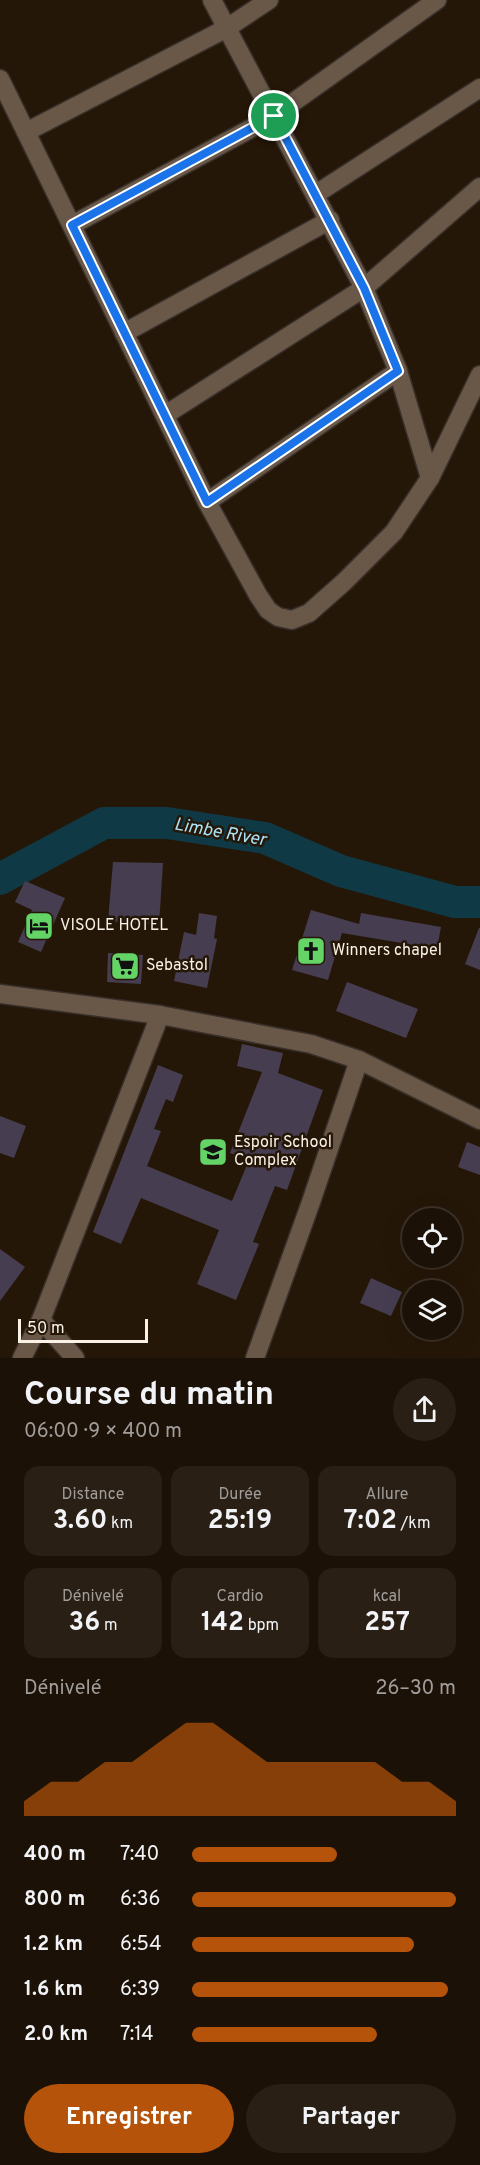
<!DOCTYPE html>
<html lang="fr">
<meta charset="utf-8">
<style>
:root{--surface:#1c1106;--page:#291f14;--text:#f1f3f6;--muted:#a09d9b;--line:#3a3128;--accent:#b45309}
body{margin:0;font-family:Overpass,sans-serif;background:var(--page);color:var(--text);height:100vh;display:flex;flex-direction:column;font-size:22px;white-space:nowrap}
*{box-sizing:border-box;margin:0}
p{font-size:20px;color:var(--muted)}
.icon{flex:none;width:33px;height:33px;fill:none;stroke:currentColor;stroke-width:2;stroke-linecap:round;stroke-linejoin:round}
.map{position:relative;height:1358px;overflow:hidden}
.sheet{display:flex;flex-direction:column;background:var(--surface);flex:1}
.sheet>*{flex:none}
.tools{position:absolute;left:402px;top:1208px;display:grid;gap:12px}
.tools a{display:grid;place-items:center;width:60px;height:60px;border-radius:50%;background:var(--surface);box-shadow:0 6px 24px #0002,0 0 0 2px var(--line);font-size:30px}
.scale{position:absolute;left:18px;bottom:15px;width:130px;box-sizing:border-box;padding-left:6px;border:3px solid #faf1e7;border-top:0;font-size:16px;line-height:21px;white-space:nowrap;color:#faf1e7;-webkit-text-stroke:4px #251708;paint-order:stroke}
.pin{position:absolute;display:grid;place-items:center;width:51px;height:51px;color:#fff;margin:-26px;border:3px solid #fff;border-radius:50%;box-shadow:0 2px 6px #0007}
.round{display:grid;place-items:center;flex:none;width:63px;height:63px;border-radius:32px;background:var(--page)}
.summary{display:flex;align-items:center;justify-content:space-between;height:102px;padding:0 24px}
h1{font-size:33px;font-weight:700;line-height:45px}
.figures{display:grid;grid-template-columns:repeat(3,1fr);gap:9px;height:102px;padding:6px 24px}
.figures div{display:grid;align-content:center;border-radius:15px;background:var(--page);text-align:center}
.figures b{font-size:26px;font-weight:700}
.figures small{font-size:16px;font-weight:400}
.figures p{font-size:16px}
.chart{height:168px;padding:12px 24px}
.chart p{display:flex;justify-content:space-between}
.chart svg{width:100%;height:108px;margin-top:6px;fill:var(--accent);opacity:.7}
.button{display:flex;gap:12px;margin-top:auto;padding:12px 24px}
.button a{flex:1;height:69px;border-radius:36px;background:var(--accent);color:#fff;font-size:24px;font-weight:700;line-height:69px;text-align:center}
.button a+a{background:var(--page);color:var(--text)}
ul{padding:0 24px;list-style:none;font-size:20px}
li{display:grid;grid-template-columns:96px 72px 1fr;align-items:center;height:45px}
li i{height:15px;border-radius:8px;background:var(--accent)}
.map>svg:first-child{display:block}
.lines{fill:none;stroke-linecap:round;stroke-linejoin:round}
.river{stroke:#103946;stroke-width:32}
.building{fill:#463d50}
.minor-casing{stroke:#382f2a;stroke-width:21}
.minor{stroke:#695848;stroke-width:18}
.route-casing{stroke:#fff;stroke-width:12}
.route{stroke:#1a73e8;stroke-width:8}
.labels{text-anchor:middle;dominant-baseline:central;stroke-width:5;stroke-linejoin:round;paint-order:stroke}
.poi-label{font-size:16px;fill:#faf1e7;stroke:#251708;text-anchor:start}
.water-label{font-size:18px;font-style:italic;fill:#ace3f6;stroke:#251708}
</style>
<div class="map">
<svg width="480" height="1358" viewBox="0 0 480 1358">
<rect width="100%" height="100%" fill="#251708"/>
<g class="lines">
<!-- river -->
<polyline class="river" points="0,879 104,823 167,823 265,838 341,871 455,902 480,902"/>
</g>
<!-- building -->
<g class="building">
<polygon points="113,862 163,863 159,925 108,921"/>
<polygon points="25,881 65,898 41,952 18,942 32,910 15,902"/>
<polygon points="311,910 359,924 361,913 441,927 437,949 342,933 328,980 292,970"/>
<polygon points="199,913 217,916 214,938 217,939 207,988 174,981 184,932 196,935"/>
<polygon points="479,928 480,928 480,970 465,964"/>
<polygon points="108,953 143,955 141,984 107,982"/>
<polygon points="347,982 418,1009 406,1038 336,1011"/>
<polygon points="242,1044 283,1053 278,1073 323,1090 287,1190 275,1186 253,1242 259,1244 236,1300 197,1284 219,1230 141,1198 121,1244 93,1232 158,1065 183,1075 173,1102 166,1099 154,1129 161,1131 147,1166 232,1201 249,1160 230,1153 262,1072 237,1066"/>
<polygon points="0,1116 26,1126 14,1158 0,1153"/>
<polygon points="467,1142 480,1147 480,1175 458,1167"/>
<polygon points="0,1249 25,1267 0,1301"/>
<polygon points="371,1278 402,1292 391,1316 360,1303"/>
</g>
<g class="lines">
<!-- minor casing -->
<g class="minor-casing">
<g id="minor">
<polyline points="212,0 364,288 398,371 430,478"/>
<polyline points="0,79 207,502 258,595 268,610 278,617 292,620 309,613 344,582 394,532 430,478 480,375"/>
<polyline points="26,132 227,28 269,0"/>
<polyline points="316,194 480,88"/>
<polyline points="72,225 274,116 437,0"/>
<polyline points="124,333 330,220"/>
<polyline points="165,415 364,288 480,187"/>
<polyline points="207,502 398,371"/>
<polyline points="0,994 160,1015 311,1044 359,1060 480,1120"/>
<polyline points="41,1320 75,1358"/>
<polyline points="22,1358 41,1320 160,1015"/>
<polyline points="255,1358 311,1202 359,1060"/>
</g>
</g>
<!-- minor -->
<use href="#minor" class="minor"/>
</g>
<g class="lines">
<!-- route casing -->
<g class="route-casing">
<polygon id="route" points="274,116 364,288 398,371 207,502 72,225"/>
</g>
<!-- route -->
<use href="#route" class="route"/>
</g>
<!-- icons -->
<defs>
<g id="hotel-square" transform="scale(1.5)"><rect x="-9" y="-9" width="18" height="18" rx="4" fill="#65d467" stroke="#251708"/><path d="M-6-4.5h1.5V1H6V5H4.5V3h-9V5H-6ZM-4 0a1.8 1.8 0 1 1 3.6 0ZM.5 0V-2.5h3Q6-2.5 6 0Z" fill="#111"/></g>
<g id="church-square" transform="scale(1.5)"><rect x="-9" y="-9" width="18" height="18" rx="4" fill="#65d467" stroke="#251708"/><path d="M-1.2-6h2.4v3.5h3.3v2.4h-3.3V6h-2.4V-.1h-3.3v-2.4h3.3Z" fill="#111"/></g>
<g id="supermarket-square" transform="scale(1.5)"><rect x="-9" y="-9" width="18" height="18" rx="4" fill="#65d467" stroke="#251708"/><path d="M-6-5.5h2.5l.6 2H6L4.5 2H-2.5L-4.4-4H-6ZM-1.5 3.2a1.3 1.3 0 1 0 .1 0ZM3 3.2a1.3 1.3 0 1 0 .1 0Z" fill="#111"/></g>
<g id="school-square" transform="scale(1.5)"><rect x="-9" y="-9" width="18" height="18" rx="4" fill="#65d467" stroke="#251708"/><path d="M0-5L7-2L0 1L-7-2ZM-4 1L0 2.5L4 1V4Q0 6-4 4Z" fill="#111"/></g>
</defs>
<g fill-rule="evenodd">
<use href="#hotel-square" x="39" y="926"/>
<use href="#church-square" x="311" y="951"/>
<use href="#supermarket-square" x="125" y="966"/>
<use href="#school-square" x="213" y="1152"/>
</g>
<g class="labels">
<!-- poi labels -->
<g class="poi-label">
<text x="60" y="926">VISOLE HOTEL</text>
<text x="332" y="951">Winners chapel</text>
<text x="146" y="966">Sebastol</text>
<text x="234" y="1143">Espoir School<tspan x="234" dy="18">Complex</tspan></text>
</g>
<!-- water labels -->
<g class="water-label">
<text transform="translate(220 833) rotate(10)">Limbe River</text>
</g>
</g>
</svg>
<div class="tools">
<a><svg class="icon" aria-label="locate" viewBox="0 0 24 24"><circle cx="12" cy="12" r="6"/><path d="M12 2v4M12 18v4M2 12h4M18 12h4"/></svg></a>
<a><svg class="icon" aria-label="layers" viewBox="0 0 24 24"><path d="M12 4l9 5-9 5-9-5zM3 14l9 5 9-5"/></svg></a>
</div>
<div class="scale">50 m</div>
<div class="pin" style="left:274px;top:116px;background:#1e9e55"><svg class="icon" aria-label="arrive" viewBox="0 0 24 24"><path d="M6 21V4h12l-3 4 3 4H6"/></svg></div>
</div>
<section class="sheet">
<div class="summary"><div><h1>Course du matin</h1><p>06:00 · 9 × 400 m</p></div><a class="round"><svg class="icon" aria-label="share" viewBox="0 0 24 24"><path d="M12 15V3M7 8l5-5 5 5M5 13v7h14v-7"/></svg></a></div>
<div class="figures">
<div><p>Distance</p><b>3.60<small> km</small></b></div>
<div><p>Durée</p><b>25:19</b></div>
<div><p>Allure</p><b>7:02<small> /km</small></b></div>
</div>
<div class="figures">
<div><p>Dénivelé</p><b>36<small> m</small></b></div>
<div><p>Cardio</p><b>142<small> bpm</small></b></div>
<div><p>kcal</p><b>257</b></div>
</div>
<div class="chart"><p><span>Dénivelé</span>26–30 m</p>
<svg viewBox="0 0 160 44" preserveAspectRatio="none"><path d="M0 44V38L10 30L20 30L30 22L40 22L50 14L60 6L70 6L80 14L90 22L100 22L110 22L120 22L130 22L140 30L150 30L160 38V44z"/></svg>
</div>
<ul>
<li><b>400 m</b>7:40<i style="width:55%"></i></li>
<li><b>800 m</b>6:36<i style="width:100%"></i></li>
<li><b>1.2 km</b>6:54<i style="width:84%"></i></li>
<li><b>1.6 km</b>6:39<i style="width:97%"></i></li>
<li><b>2.0 km</b>7:14<i style="width:70%"></i></li>
</ul>
<div class="button"><a>Enregistrer</a><a>Partager</a></div>
</section>
